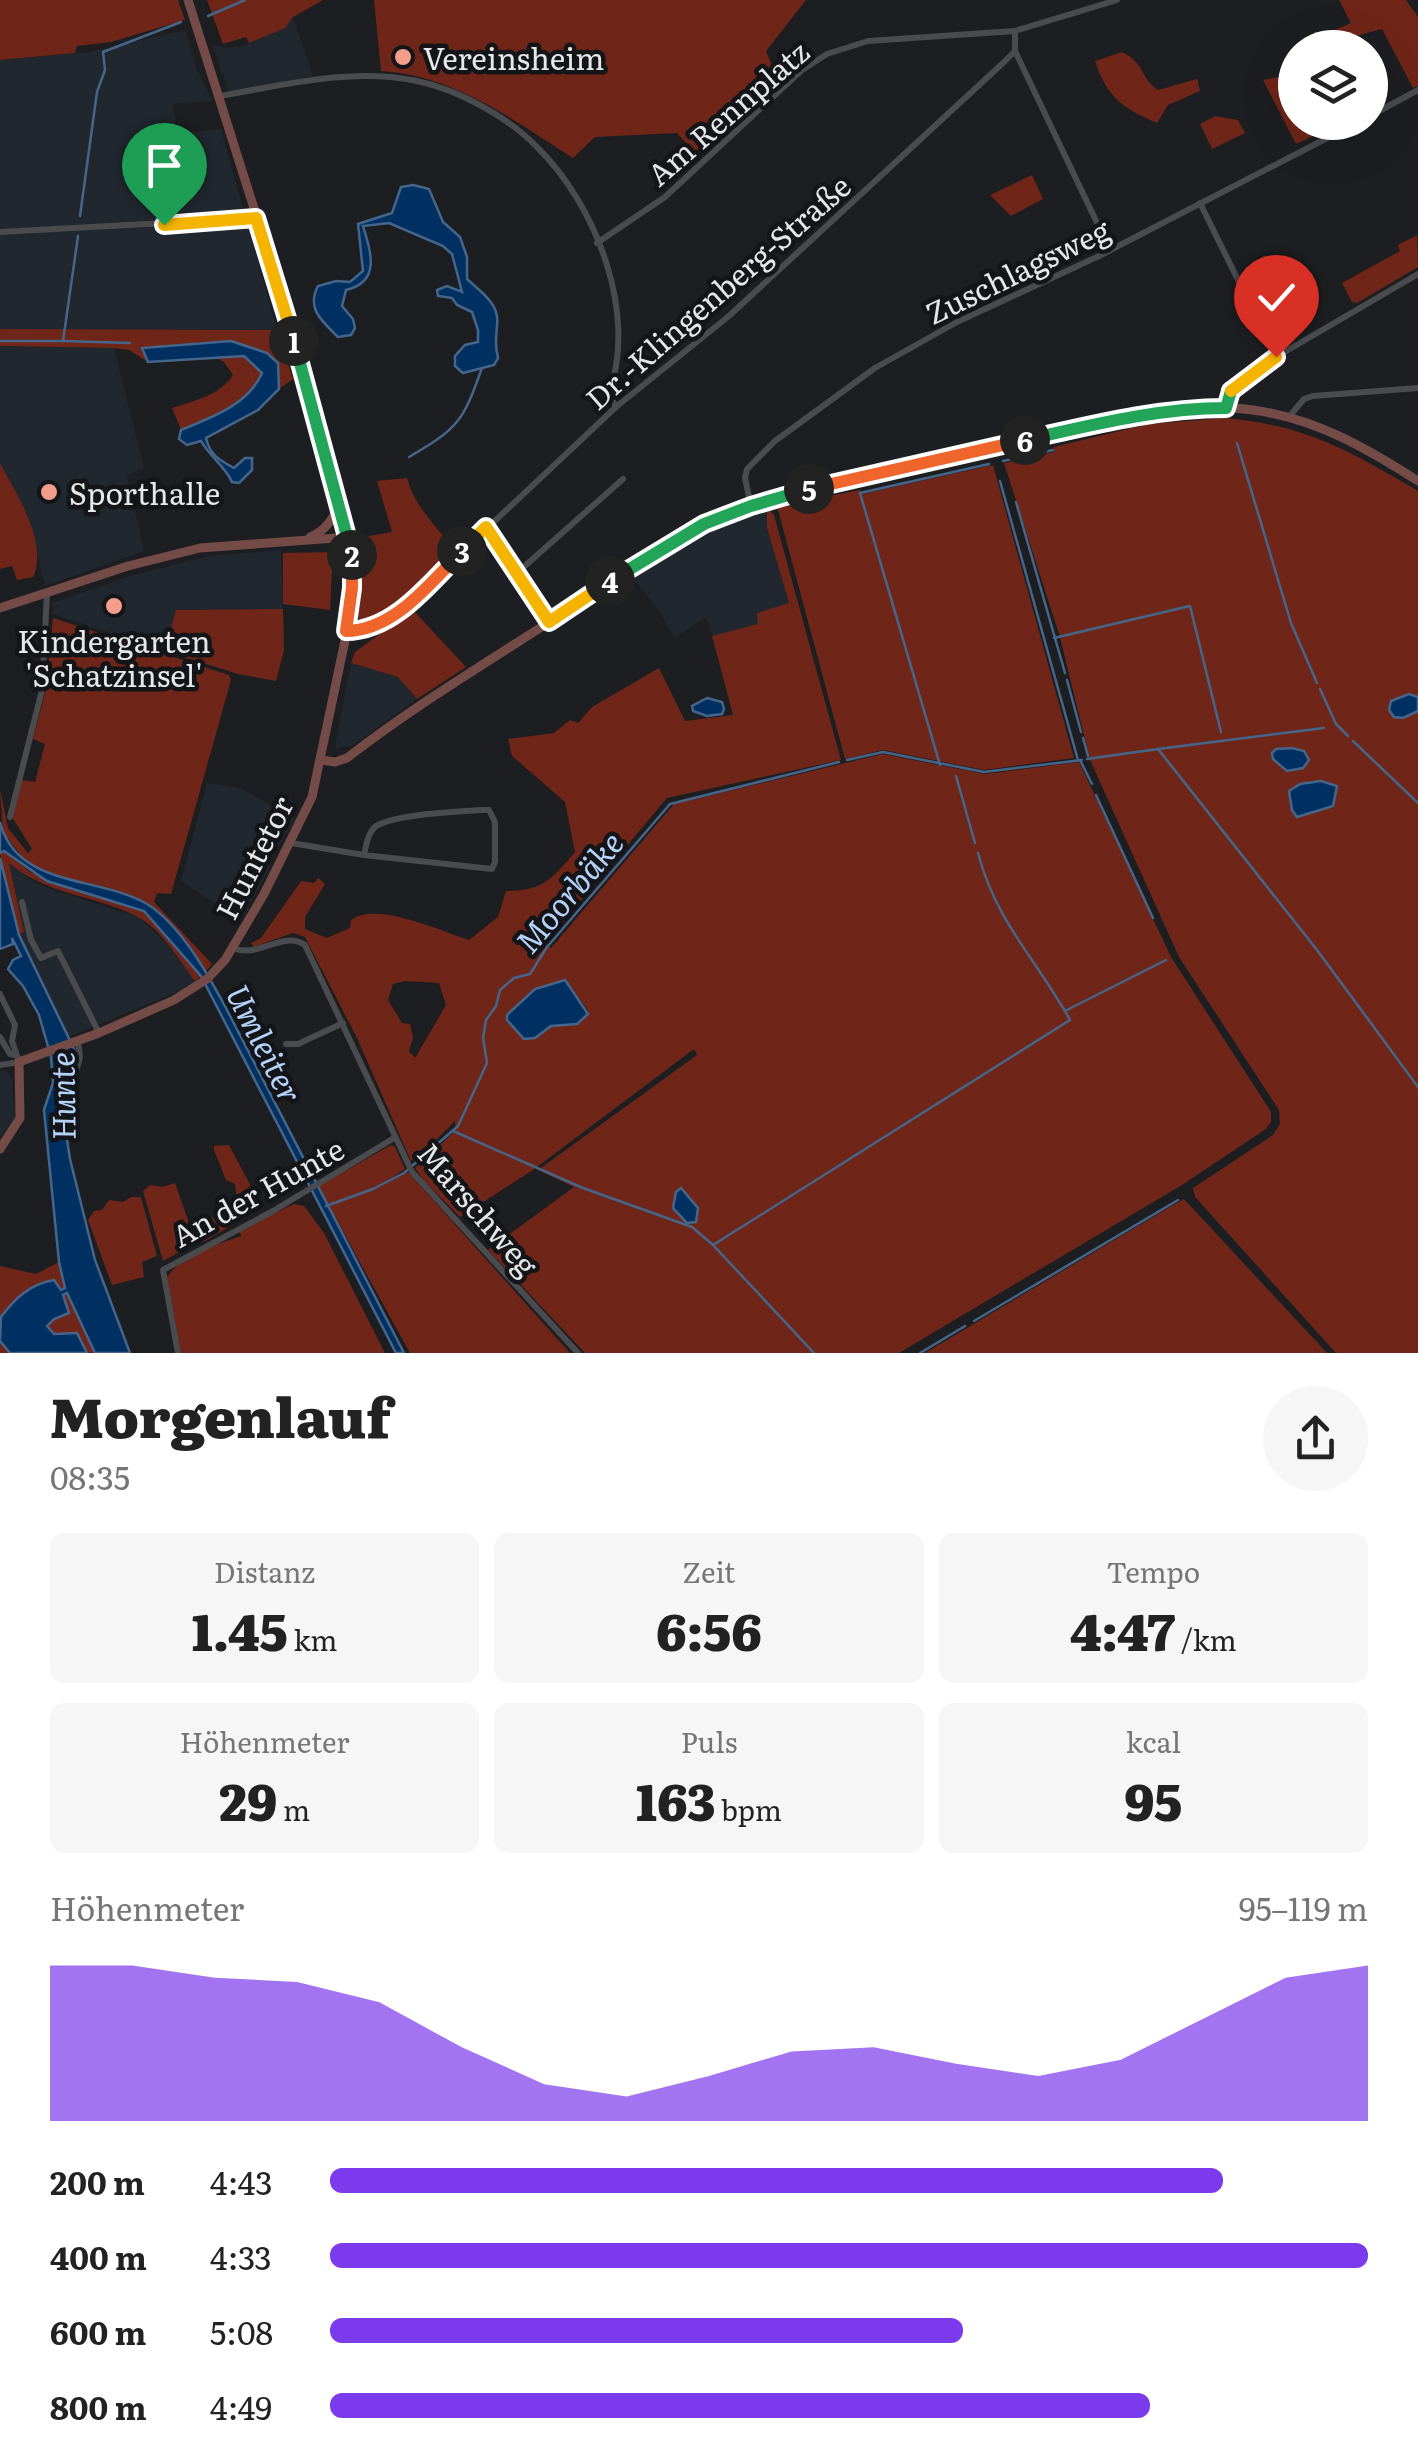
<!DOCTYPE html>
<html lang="de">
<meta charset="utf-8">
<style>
:root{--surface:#fff;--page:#f6f6f6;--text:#222;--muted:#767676;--accent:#7c3aed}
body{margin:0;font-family:Literata,serif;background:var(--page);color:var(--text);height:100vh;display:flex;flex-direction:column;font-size:38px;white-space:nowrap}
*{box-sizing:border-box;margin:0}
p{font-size:32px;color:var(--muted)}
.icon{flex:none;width:55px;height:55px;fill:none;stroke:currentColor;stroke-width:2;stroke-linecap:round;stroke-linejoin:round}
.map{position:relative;height:1353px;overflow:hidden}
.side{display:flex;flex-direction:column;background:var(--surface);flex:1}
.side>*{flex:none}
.fabs{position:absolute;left:1278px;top:30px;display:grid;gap:20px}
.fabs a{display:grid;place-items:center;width:110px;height:110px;border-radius:50%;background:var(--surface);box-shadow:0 10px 40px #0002;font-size:50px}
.pin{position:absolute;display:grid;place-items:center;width:85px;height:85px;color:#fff;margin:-102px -42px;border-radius:50% 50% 50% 0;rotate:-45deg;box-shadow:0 0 10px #0007}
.pin .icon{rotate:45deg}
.km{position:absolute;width:50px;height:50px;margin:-25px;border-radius:50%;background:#222;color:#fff;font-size:28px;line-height:50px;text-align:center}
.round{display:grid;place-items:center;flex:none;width:105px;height:105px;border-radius:52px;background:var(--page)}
.headline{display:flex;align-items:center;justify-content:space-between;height:170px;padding:0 50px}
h1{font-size:55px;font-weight:800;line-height:75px}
.metrics{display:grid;grid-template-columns:repeat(3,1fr);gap:15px;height:170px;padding:10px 50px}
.metrics div{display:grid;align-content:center;border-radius:15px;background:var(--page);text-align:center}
.metrics b{font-size:50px;font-weight:800}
.metrics small{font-size:28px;font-weight:400}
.metrics p{font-size:28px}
.chart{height:280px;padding:20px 50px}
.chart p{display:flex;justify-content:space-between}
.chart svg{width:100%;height:180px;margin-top:10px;fill:var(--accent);opacity:.7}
ul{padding:0 50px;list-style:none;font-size:32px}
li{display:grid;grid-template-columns:160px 120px 1fr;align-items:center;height:75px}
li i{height:25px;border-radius:12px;background:var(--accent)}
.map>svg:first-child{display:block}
.built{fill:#21272f}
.green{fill:#6f2618;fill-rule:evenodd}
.water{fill:#002f61;stroke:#45668a;stroke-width:2.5}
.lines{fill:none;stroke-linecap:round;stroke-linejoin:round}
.stream{stroke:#45668a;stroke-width:2.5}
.street{stroke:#494b4f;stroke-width:6}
.secondary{stroke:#744b46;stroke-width:9}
.split-1-casing{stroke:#fff;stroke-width:20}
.split-2-casing{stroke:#fff;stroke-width:20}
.split-3-casing{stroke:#fff;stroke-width:20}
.split-4-casing{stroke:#fff;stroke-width:20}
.split-5-casing{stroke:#fff;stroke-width:20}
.split-6-casing{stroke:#fff;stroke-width:20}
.split-7-casing{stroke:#fff;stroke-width:20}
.split-8-casing{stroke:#fff;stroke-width:20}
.split-1{stroke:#f5b400;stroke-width:12}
.split-2{stroke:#22a559;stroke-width:12}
.split-3{stroke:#f0652b;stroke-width:12}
.split-4{stroke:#f5b400;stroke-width:12}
.split-5{stroke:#22a559;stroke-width:12}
.split-6{stroke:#f0652b;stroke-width:12}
.split-7{stroke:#22a559;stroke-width:12}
.split-8{stroke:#f5b400;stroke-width:12}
.poi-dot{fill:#f49d8b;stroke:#131518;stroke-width:4}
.labels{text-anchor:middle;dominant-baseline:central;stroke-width:9;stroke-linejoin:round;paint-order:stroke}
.poi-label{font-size:30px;fill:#e5e7e9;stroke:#131518;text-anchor:start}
.street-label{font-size:30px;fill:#e5e7e9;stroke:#131518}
.water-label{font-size:32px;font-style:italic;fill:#b5d3fa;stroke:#131518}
</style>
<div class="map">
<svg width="1418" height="1353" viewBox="0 0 1418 1353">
<rect width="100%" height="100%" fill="#1c1e21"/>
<!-- built -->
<g class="built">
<polygon points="293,17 313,76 229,92 212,44 224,48 240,47 285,28"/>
<polygon points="185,30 197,70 213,101 173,104 177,133 221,129 277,330 0,329 0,60 90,52"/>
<polygon points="0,346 114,348 144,468 127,476 144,551 45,586 28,517 0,463"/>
<polygon points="767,507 767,528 789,604 758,613 759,624 712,636 706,617 675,638 657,608 631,576 695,534"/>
<polygon points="281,550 283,609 176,610 164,651 53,614 52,603 130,576 208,556"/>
<polygon points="351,663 398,677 417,699 353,745 337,748 335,746"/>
<polygon points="207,783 240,788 296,818 272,857 268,871 241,921 181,881"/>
<polygon points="9,863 34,882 53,890 139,917 169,946 195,981 175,993 68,1037 18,935 24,932"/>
<polygon points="5,1070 12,1078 15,1116 0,1138 0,1071"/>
</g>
<!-- green -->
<g class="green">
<polygon points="0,0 178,0 185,20 111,42 77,46 75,53 0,60"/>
<polygon points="207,0 323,0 293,17 285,28 249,43 246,37 223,44"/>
<path d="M374 0H806L766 51 778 81 698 156 677 133 595 137 573 158C514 120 453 75 381 71Z"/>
<polygon points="1339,0 1406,0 1418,17 1418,86 1413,88 1382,29 1327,44 1321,36 1351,23"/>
<path d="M1122 52C1146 64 1140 78 1158 90L1197 79 1200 91 1168 105 1157 123C1122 108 1107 97 1095 61Z"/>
<polygon points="1283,76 1295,101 1295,122 1322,123 1327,130 1296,144 1263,80"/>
<polygon points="1215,116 1238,120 1245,133 1212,149 1200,124"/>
<polygon points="1032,175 1043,199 1011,216 990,195"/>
<polygon points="1417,235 1418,267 1357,303 1352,302 1342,283 1400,251 1398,245"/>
<path d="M0 329 277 330 293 379 279 389 277 363C241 327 188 347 143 348L148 362 129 350 114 348 0 346Z"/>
<path d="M214 356H244L263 373C246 405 213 416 181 430L172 408C193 401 221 395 233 375L224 362Z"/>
<path d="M1225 418C1305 425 1350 451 1418 491V1353H1336L1195 1197 1193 1188 1273 1135 1280 1124 1279 1110 1179 957 1090 760 1060 637 1004 463 1054 452V447L1148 424Z"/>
<path d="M0 463C16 493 49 544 33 577L17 580 12 566 0 569Z"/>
<polygon points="993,465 1074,758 984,770 883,750 845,759 777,506 860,490 862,494"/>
<path d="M407 478C415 508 437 526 455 551 436 570 388 622 361 621L358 616 364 562 358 538 392 532 377 481Z"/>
<path d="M767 507 774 515 841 760 667 798 545 943 551 948 674 804 883 754 985 774 1079 762 1171 957 1271 1112V1122L1266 1129 1182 1185 899 1353H585L488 1250 574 1187 538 1170 697 1055 694 1049 533 1170 460 1217 424 1181 415 1168 456 1130 455 1121 422 1154 411 1161 357 1038 305 937 293 933 254 947 251 943 261 938 301 881 314 883 318 878 325 884 305 917V929L327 938 350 928 351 920C377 901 440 931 469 940L498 917 506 891C543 891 553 878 575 852L565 802 512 756 508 739 554 733 570 720 578 723 592 707 659 668 685 721 733 715 712 636 758 624 757 613 789 603 767 528ZM565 980 588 1010C567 1028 555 1020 535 1038ZM405 981 439 983 446 1005 415 1058 409 1051 413 1038 410 1024 402 1023 388 1000 393 984Z"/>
<polygon points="333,552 330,610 283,604 283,553"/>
<polygon points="283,609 284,650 276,681 238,674 164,651 176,610"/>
<polygon points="413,610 466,667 417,699 398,677 351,663 355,652"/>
<polygon points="53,618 229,675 231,680 171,894 157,893 154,902 212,964 206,971 160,915 43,871 24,859 3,833 0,789 8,828 28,853 32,849 12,817 22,780 35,782 45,744 33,739 46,689"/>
<path d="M4 851 30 872 144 911 201 976 195 981C179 960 162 930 138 917 94 894 50 897 9 863L24 932 20 934 13 915 0 853Z"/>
<polygon points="229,1145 261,1205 239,1216 235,1184 226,1180 214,1150 214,1146"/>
<polygon points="391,1145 395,1147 405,1169 377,1188 408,1172 570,1353 410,1353 329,1206 344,1200 328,1205 319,1186"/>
<polygon points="175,1183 196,1243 163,1261 143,1191 150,1185 162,1187"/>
<polygon points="131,1197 141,1197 157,1256 142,1262 144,1277 112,1285 88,1220 94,1211 102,1210 109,1200 123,1202"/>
<polygon points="1184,1199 1327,1353 925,1353 1173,1205"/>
<path d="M294 1204 304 1206 324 1233 385 1353H181L167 1277C181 1256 217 1244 241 1236L239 1230Z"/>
<polygon points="232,1215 236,1223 203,1242 195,1225 201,1219"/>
<polygon points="59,1262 66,1289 95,1353 0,1353 0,1266 36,1274"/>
</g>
<!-- water -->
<g class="water">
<path d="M413 185 429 189 443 222 460 237 467 257V279C481 292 500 304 497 325 496 339 495 345 498 358L494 365 463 373 455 366V356L465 345 478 342V330L472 312 457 305 452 298 438 296 437 290 447 286 462 292 452 254 443 246 389 223 363 226C371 252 381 282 346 290L342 306 353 319 355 328 351 335 338 337C322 321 306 309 318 286L336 281 350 282 363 271 358 224 392 213 401 187Z"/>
<path d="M231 341 267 353 278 363 279 389 258 410 206 438C210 455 219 460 234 468L245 458H252V470L239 483 232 482C225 466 210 457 201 441L187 445 179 439 181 430C212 417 248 405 262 373L244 356 148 362 142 348Z"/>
<polygon points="1409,694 1418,697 1418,711 1403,718 1394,717 1389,710 1391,701"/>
<polygon points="707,698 722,702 724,709 722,714 707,716 693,711 692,706"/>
<polygon points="1292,748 1304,751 1309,760 1303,768 1287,771 1273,759 1272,753 1276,749"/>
<polygon points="1321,781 1337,786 1333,806 1297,817 1292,810 1289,791 1300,784"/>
<path d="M0 822C16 888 100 876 147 904 181 925 208 975 226 1008L404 1353H396L201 976 144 911 47 881 4 851 0 853Z"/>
<path d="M0 858 19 935 75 1051 63 1114 70 1159 95 1260 130 1353H95L67 1293 63 1295 69 1313 54 1319 47 1326 54 1334 77 1333 87 1353H10L0 1341 1 1317C15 1298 30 1284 54 1280L61 1290 65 1288 59 1262 44 1110 53 1083 51 1057 39 1015 23 986 8 969 13 960 21 956 12 938 13 944 0 949Z"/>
<polygon points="565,980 588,1014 577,1024 551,1026 535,1038 524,1039 507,1020 507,1015 535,989"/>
<polygon points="681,1188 698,1208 696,1222 687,1223 673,1208 676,1192"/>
</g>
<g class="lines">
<!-- stream -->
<g class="stream">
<polyline points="208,16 245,0"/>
<polyline points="80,216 97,92 105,70 103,52 181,22"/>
<polyline points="0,341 63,341 78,236"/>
<polyline points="63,341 130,343"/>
<polyline points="1237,443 1291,623 1317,683"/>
<path d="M409 457C459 428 463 421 482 368"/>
<polyline points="1003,461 1053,450"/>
<polyline points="1000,481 1078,760"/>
<polyline points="1016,502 1065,673"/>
<polyline points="1054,638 1190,606 1221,732"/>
<polyline points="1067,680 1081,732"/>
<polyline points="1320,689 1336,724 1348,736"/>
<polyline points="1083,738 1088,756"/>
<polyline points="1353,741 1418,803"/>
<polyline points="1158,749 1324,728"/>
<polyline points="1087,759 1158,749 1317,950 1418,1087"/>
<polyline points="847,760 883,752 984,772 1082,760"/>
<polyline points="1080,760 1092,784"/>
<polyline points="940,765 860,493 989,464"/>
<polyline points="956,776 975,843"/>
<polyline points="1096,795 1153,918"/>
<polyline points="1065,1011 1166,960"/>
<polyline points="453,1131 583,1188 692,1227 713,1245 814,1353"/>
<polyline points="326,1206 373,1189 404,1173 458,1126 487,1063 483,1038 486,1020 496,1006 500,990 514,978 530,974 547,947 670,804 839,762"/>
<path d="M713 1245 1070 1020C1037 960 996 922 978 853"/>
<polyline points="974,1321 1178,1200"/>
<polyline points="920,1353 965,1326"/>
</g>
<!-- street -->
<g class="street">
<polyline points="1015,51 1110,250"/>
<path d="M220 96C283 85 353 67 417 81 459 90 508 117 537 147 596 205 638 313 609 393L616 407"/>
<polyline points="1370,116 1418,90"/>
<polyline points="1200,203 1276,357"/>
<polyline points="0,232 257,218"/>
<polyline points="597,243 665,197 802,70 827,54 868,41 1015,31 1117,0"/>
<polyline points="1226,408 1230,392 1276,357 1418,274"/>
<polyline points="1289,417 1304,399 1313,396 1418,388"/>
<polyline points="751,506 745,478 747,469 775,441 875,368 957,322 1099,256 1358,122"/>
<polyline points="487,527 549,622"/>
<polyline points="518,572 623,479"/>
<polyline points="347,631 372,629 398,612 616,407 729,316 1003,63 1015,51 1015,31"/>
<polyline points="10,817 42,690 47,593"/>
<path d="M291 843 364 855C366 846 368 832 376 826 396 814 456 812 480 810H489L495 822V862L492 869 364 855"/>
<polyline points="22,902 31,940 41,958 58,951 99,1033"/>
<path d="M233 948C258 959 283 930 305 945L412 1172 578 1353"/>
<polyline points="0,994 15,1025 12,1041 19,1062 0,1065"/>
<polyline points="0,1037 10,1054 15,1055"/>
<polyline points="286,1044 298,1044 343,1023"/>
<polyline points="74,1079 80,1057 78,1041"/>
<polyline points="178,1353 163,1270 273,1211 394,1138"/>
</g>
<!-- secondary -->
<g class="secondary">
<path d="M310 537C326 531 333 518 341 503"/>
<polyline points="0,608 128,566 200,548 349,537"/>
<path d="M322 760 335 762 347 758C413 707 484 664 554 619 602 587 649 551 701 526 781 486 876 474 963 455 1056 434 1157 397 1253 410 1316 419 1365 447 1418 481"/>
<polyline points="0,1149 20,1118 19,1062 99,1033 174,1000 207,979 225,960 264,894 312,797 347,631 353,573 341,503 278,284 188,0"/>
</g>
</g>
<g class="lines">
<!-- split-1 casing -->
<g class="split-1-casing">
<polyline id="split-1" points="164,225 256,218 294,341"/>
</g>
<!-- split-2 casing -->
<g class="split-2-casing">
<polyline id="split-2" points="294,341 352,555"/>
</g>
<!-- split-3 casing -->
<g class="split-3-casing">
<path id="split-3" d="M352 555V588L346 631C394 631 430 583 462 551"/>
</g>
<!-- split-4 casing -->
<g class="split-4-casing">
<polyline id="split-4" points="462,551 486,527 549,622 610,581"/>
</g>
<!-- split-5 casing -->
<g class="split-5-casing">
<polyline id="split-5" points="610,581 704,524 751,506 809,489"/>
</g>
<!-- split-6 casing -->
<g class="split-6-casing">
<polyline id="split-6" points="809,489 1025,440"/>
</g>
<!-- split-7 casing -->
<g class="split-7-casing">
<path id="split-7" d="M1025 440C1092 425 1158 408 1226 408L1231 391"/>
</g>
<!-- split-8 casing -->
<g class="split-8-casing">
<polyline id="split-8" points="1231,391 1276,357"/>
</g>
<!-- split-1 -->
<use href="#split-1" class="split-1"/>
<!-- split-2 -->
<use href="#split-2" class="split-2"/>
<!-- split-3 -->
<use href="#split-3" class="split-3"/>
<!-- split-4 -->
<use href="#split-4" class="split-4"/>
<!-- split-5 -->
<use href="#split-5" class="split-5"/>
<!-- split-6 -->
<use href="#split-6" class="split-6"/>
<!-- split-7 -->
<use href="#split-7" class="split-7"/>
<!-- split-8 -->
<use href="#split-8" class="split-8"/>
</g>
<!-- markers -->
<g class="poi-dot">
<circle cx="403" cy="57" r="10"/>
<circle cx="49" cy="492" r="10"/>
<circle cx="114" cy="606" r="10"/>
</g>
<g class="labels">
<!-- poi labels -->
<g class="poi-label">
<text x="423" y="57">Vereinsheim</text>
<text x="69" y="492">Sporthalle</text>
<text x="114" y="640" text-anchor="middle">Kindergarten<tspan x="114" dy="34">'Schatzinsel'</tspan></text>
</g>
<!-- street labels -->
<g class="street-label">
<text transform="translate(727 112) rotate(-41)">Am Rennplatz</text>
<text transform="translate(1017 270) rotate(-26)">Zuschlagsweg</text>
<text transform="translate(717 291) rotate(-41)">Dr.-Klingenberg-Straße</text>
<text transform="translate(253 857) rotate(-63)">Huntetor</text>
<text transform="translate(257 1191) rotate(-29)">An der Hunte</text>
<text transform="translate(479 1208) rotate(49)">Marschweg</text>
</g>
<!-- water labels -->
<g class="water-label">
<text transform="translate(568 891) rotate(-50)">Moorbäke</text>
<text transform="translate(266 1043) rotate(63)">Umleiter</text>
<text transform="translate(61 1096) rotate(-91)">Hunte</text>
</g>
</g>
</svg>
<div class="fabs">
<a><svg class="icon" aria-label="layers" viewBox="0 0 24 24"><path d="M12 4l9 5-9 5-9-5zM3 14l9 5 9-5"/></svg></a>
</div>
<div class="pin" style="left:164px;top:225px;background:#1e9e55"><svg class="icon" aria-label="arrive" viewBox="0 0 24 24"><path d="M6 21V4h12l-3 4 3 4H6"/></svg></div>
<div class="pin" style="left:1276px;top:357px;background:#d93025"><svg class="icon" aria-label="check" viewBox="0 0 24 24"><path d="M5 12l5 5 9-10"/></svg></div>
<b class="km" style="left:294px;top:341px">1</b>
<b class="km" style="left:352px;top:555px">2</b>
<b class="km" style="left:462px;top:551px">3</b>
<b class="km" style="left:610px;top:581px">4</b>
<b class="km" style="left:809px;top:489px">5</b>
<b class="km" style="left:1025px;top:440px">6</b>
</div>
<section class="side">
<div class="headline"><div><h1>Morgenlauf</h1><p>08:35</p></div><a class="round"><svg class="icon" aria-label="share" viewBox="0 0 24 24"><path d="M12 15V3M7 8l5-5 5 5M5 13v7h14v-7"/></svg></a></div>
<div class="metrics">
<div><p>Distanz</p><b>1.45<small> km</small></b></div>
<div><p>Zeit</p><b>6:56</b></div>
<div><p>Tempo</p><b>4:47<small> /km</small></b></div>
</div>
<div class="metrics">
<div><p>Höhenmeter</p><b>29<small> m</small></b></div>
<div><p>Puls</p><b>163<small> bpm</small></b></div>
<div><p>kcal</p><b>95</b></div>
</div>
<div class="chart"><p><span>Höhenmeter</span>95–119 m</p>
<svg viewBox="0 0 160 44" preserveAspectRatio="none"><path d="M0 44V6L10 6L20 9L30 10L40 15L50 26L60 35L70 38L80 33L90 27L100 26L110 30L120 33L130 29L140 19L150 9L160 6V44z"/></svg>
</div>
<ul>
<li><b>200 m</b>4:43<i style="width:86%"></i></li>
<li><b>400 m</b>4:33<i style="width:100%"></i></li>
<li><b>600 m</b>5:08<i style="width:61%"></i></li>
<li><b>800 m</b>4:49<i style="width:79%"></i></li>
</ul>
</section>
